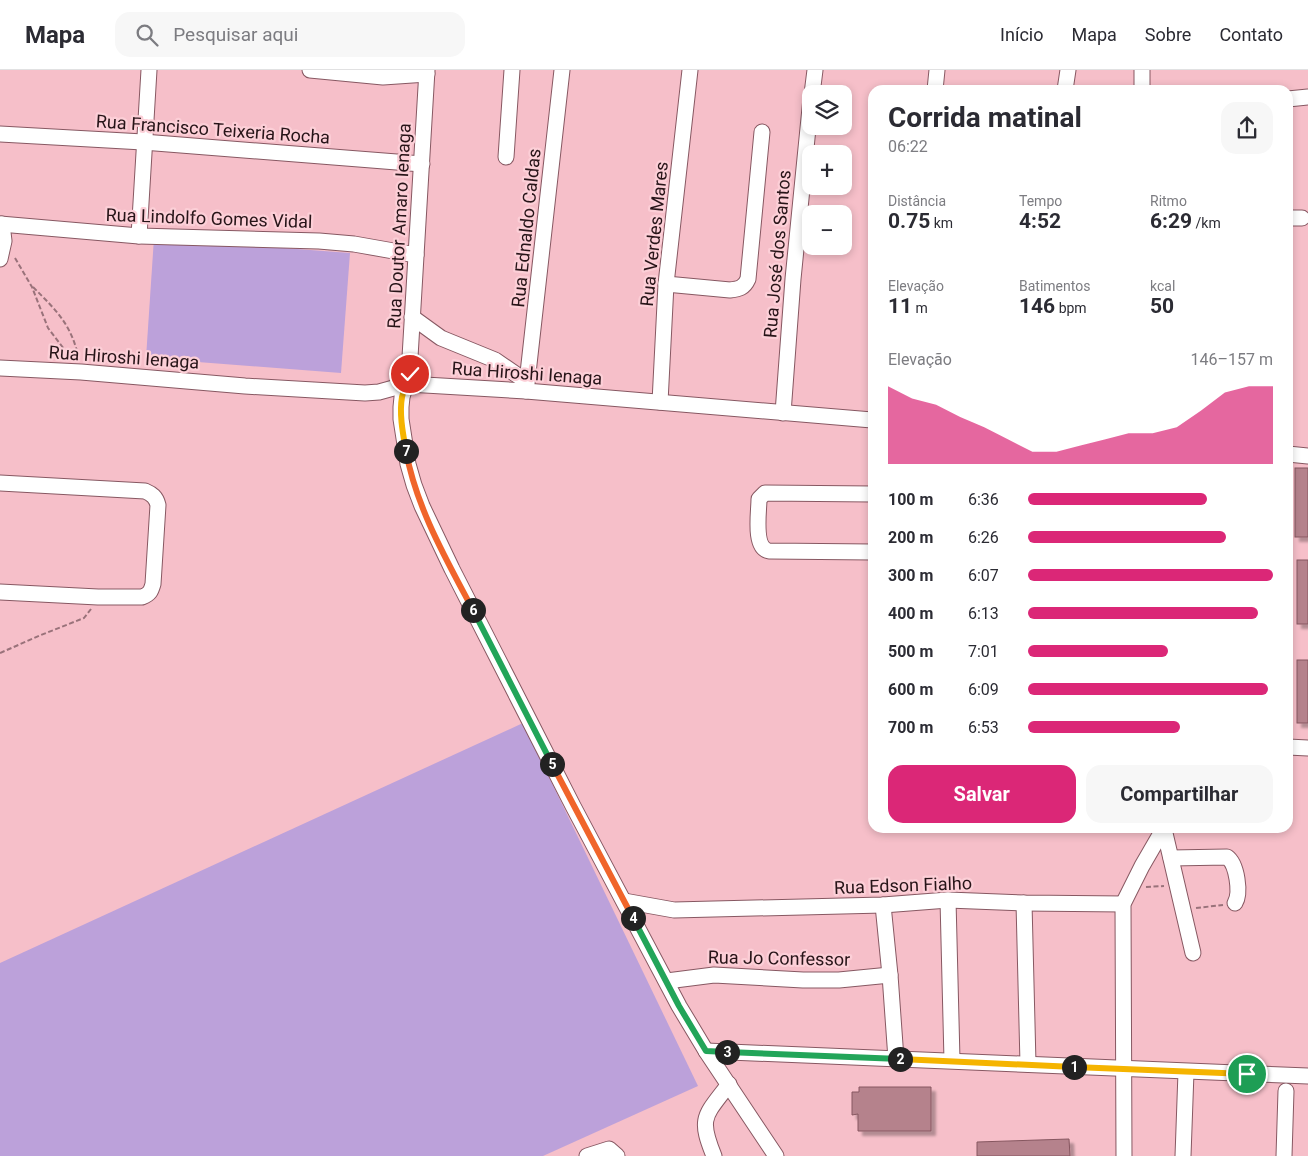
<!DOCTYPE html>
<html lang="pt">
<meta charset="utf-8">
<style>
:root{--surface:#fff;--page:#f7f7f7;--text:#2b2b33;--muted:#7c7c81;--line:#e1e1e2;--accent:#db2777}
body{margin:0;font-family:Roboto,sans-serif;background:var(--page);color:var(--text);height:100vh;display:flex;flex-direction:column;font-size:19px;white-space:nowrap}
*{box-sizing:border-box;margin:0}
p{font-size:16px;color:var(--muted)}
.icon{flex:none;width:28px;height:28px;fill:none;stroke:currentColor;stroke-width:2;stroke-linecap:round;stroke-linejoin:round}
.map{position:relative;flex:1;overflow:hidden}
.panel{position:absolute;left:868px;top:15px;width:425px;height:748px;display:flex;flex-direction:column;background:var(--surface);border-radius:15px;box-shadow:0 2px 8px #0003}
.panel>*{flex:none}
.tools{position:absolute;left:802px;top:15px;display:grid;gap:10px}
.tools a{display:grid;place-items:center;width:50px;height:50px;border-radius:10px;background:var(--surface);box-shadow:0 2px 8px #0003;font-size:25px}
.pin{position:absolute;display:grid;place-items:center;width:42px;height:42px;color:#fff;margin:-21px;border:2px solid #fff;border-radius:50%;box-shadow:0 1px 5px #0007}
.km{position:absolute;width:25px;height:25px;margin:-12px;border-radius:50%;background:#222;color:#fff;font-size:14px;line-height:25px;text-align:center}
.round{display:grid;place-items:center;flex:none;width:52px;height:52px;border-radius:15px;background:var(--page)}
.overview{display:flex;align-items:center;justify-content:space-between;height:85px;padding:0 20px}
h1{font-size:28px;font-weight:700;line-height:38px}
.stats{display:grid;grid-template-columns:repeat(3,1fr);gap:8px;height:85px;padding:5px 20px}
.stats div{display:grid;align-content:center}
.stats b{font-size:21px;font-weight:700}
.stats small{font-size:14px;font-weight:400}
.stats p{font-size:14px}
.chart{height:140px;padding:10px 20px}
.chart p{display:flex;justify-content:space-between}
.chart svg{width:100%;height:90px;margin-top:5px;fill:var(--accent);opacity:.7}
.cta{display:flex;gap:10px;margin-top:auto;padding:10px 20px}
.cta a{flex:1;height:58px;border-radius:15px;background:var(--accent);color:#fff;font-size:20px;font-weight:700;line-height:58px;text-align:center}
.cta a+a{background:var(--page);color:var(--text)}
ul{padding:0 20px;list-style:none;font-size:16px}
li{display:grid;grid-template-columns:80px 60px 1fr;align-items:center;height:38px}
li i{height:12px;border-radius:6px;background:var(--accent)}
header{display:flex;align-items:center;gap:30px;box-sizing:border-box;height:70px;padding:0 25px;background:var(--surface);border-bottom:1px solid var(--line)}
header strong{font-size:24px}
nav{display:flex;gap:28px;margin-inline-start:auto;font-size:18px}
.search{width:350px;height:45px;background:var(--page);display:flex;align-items:center;gap:12px;box-sizing:border-box;padding:0 18px;border-radius:15px;color:var(--muted);font-size:19px}
.map>svg:first-child{display:block}
.green{fill:#bca1da}
.building{fill:#b5828c;stroke:#865760;filter:url(#shadow)}
.lines{fill:none;stroke-linecap:round;stroke-linejoin:round}
.minor-casing{stroke:#875862;stroke-width:17}
.path{stroke:#99727a;stroke-width:2;stroke-dasharray:5 2.5;stroke-linecap:butt}
.minor{stroke:#fff;stroke-width:15}
.split-1-casing{stroke:#fff;stroke-width:10}
.split-2-casing{stroke:#fff;stroke-width:10}
.split-3-casing{stroke:#fff;stroke-width:10}
.split-4-casing{stroke:#fff;stroke-width:10}
.split-5-casing{stroke:#fff;stroke-width:10}
.split-6-casing{stroke:#fff;stroke-width:10}
.split-7-casing{stroke:#fff;stroke-width:10}
.split-8-casing{stroke:#fff;stroke-width:10}
.split-1{stroke:#f5b400;stroke-width:6}
.split-2{stroke:#f5b400;stroke-width:6}
.split-3{stroke:#22a559;stroke-width:6}
.split-4{stroke:#22a559;stroke-width:6}
.split-5{stroke:#f0652b;stroke-width:6}
.split-6{stroke:#22a559;stroke-width:6}
.split-7{stroke:#f0652b;stroke-width:6}
.split-8{stroke:#f5b400;stroke-width:6}
.labels{text-anchor:middle;dominant-baseline:central;stroke-width:4.5;stroke-linejoin:round;paint-order:stroke}
.street-label{font-size:18px;fill:#271418;stroke:#fccfd7}
</style>
<header>
<strong>Mapa</strong>
<div class="search"><svg class="icon" aria-label="search" viewBox="0 0 24 24"><circle cx="10" cy="10" r="6"/><path d="M15 15l6 6"/></svg>Pesquisar aqui</div>
<nav><a>Início</a><a>Mapa</a><a>Sobre</a><a>Contato</a></nav>
</header>
<div class="map">
<svg width="1308" height="1086" viewBox="0 0 1308 1086">
<defs>
<filter id="shadow"><feDropShadow dx="4.5" dy="4.5" stdDeviation="1" flood-color="#0004"/></filter>
</defs>
<rect width="100%" height="100%" fill="#f6bfc9"/>
<!-- green -->
<g class="green">
<polygon points="154,168 350,183 341,303 146,288"/>
<polygon points="523,653 698,1016 543,1086 0,1086 0,893"/>
</g>
<!-- building -->
<g class="building">
<rect x="1295" y="398" width="13" height="69"/>
<rect x="1297" y="490" width="11" height="64"/>
<rect x="1297" y="590" width="11" height="63"/>
<polygon points="859,1017 931,1017 931,1061 858,1061 858,1044 852,1045 852,1022 859,1022"/>
<polygon points="1069,1069 1070,1086 977,1086 977,1072"/>
</g>
<g class="lines">
<!-- minor casing -->
<g class="minor-casing">
<g id="minor">
<polyline points="310,0 383,7 427,4"/>
<polyline points="427,0 409,304 402,327 401,337 401,349 408,394 414,415 422,436 452,499 573,736 679,936 706,981 776,1086"/>
<polyline points="935,20 937,0"/>
<polyline points="1065,20 1068,0"/>
<polyline points="1142,20 1142,0"/>
<polyline points="812,24 815,0"/>
<polyline points="1288,29 1308,27"/>
<polyline points="0,64 143,72 422,94"/>
<polyline points="506,87 512,0"/>
<polyline points="1288,148 1302,148"/>
<polyline points="0,154 139,166 319,171 354,174 416,185"/>
<polyline points="139,166 149,0"/>
<polyline points="0,189 4,171 2,154"/>
<path d="M666 214 730 220C739 219 744 218 748 209L762 62"/>
<polyline points="412,247 441,268 495,290 527,312"/>
<polyline points="0,298 81,302 245,316 365,323 379,322 408,314 526,321 872,350"/>
<polyline points="526,321 562,0"/>
<polyline points="660,332 666,214 690,0"/>
<polyline points="783,343 793,209 811,28"/>
<polyline points="1288,384 1308,386"/>
<path d="M0 413 145 421C152 424 156 427 158 435L153 514C151 521 150 524 142 527H98L0 522"/>
<path d="M872 424 765 423 759 429C759 442 753 478 769 481L872 482"/>
<polyline points="1288,677 1308,678"/>
<polyline points="1164,759 1193,883"/>
<path d="M1171 788 1227 787C1237 794 1241 823 1235 833"/>
<polyline points="948,830 952,990"/>
<polyline points="624,831 674,840 883,835 948,830 1024,833 1123,834"/>
<polyline points="1024,833 1028,994"/>
<polyline points="883,835 890,905 896,989"/>
<polyline points="667,911 714,905 803,910 839,910 890,905"/>
<polyline points="706,981 1308,1006"/>
<polyline points="587,1086 609,1079 617,1086"/>
<path d="M714 1086C698 1047 705 1046 729 1014"/>
<polyline points="1124,1086 1123,834 1142,796 1164,758"/>
<polyline points="1183,1086 1186,1002"/>
<polyline points="1284,1086 1286,1021"/>
</g>
</g>
<!-- path -->
<g class="path">
<polyline points="15,188 32,217 48,258 71,288"/>
<path d="M33 217C57 241 72 255 79 290"/>
<polyline points="0,583 41,565 84,548 91,539"/>
<polyline points="1146,817 1164,816"/>
<polyline points="1196,838 1223,835"/>
</g>
<!-- minor -->
<use href="#minor" class="minor"/>
</g>
<g class="lines">
<!-- split-1 casing -->
<g class="split-1-casing">
<polyline id="split-1" points="1074,997 1247,1004"/>
</g>
<!-- split-2 casing -->
<g class="split-2-casing">
<polyline id="split-2" points="900,989 1074,997"/>
</g>
<!-- split-3 casing -->
<g class="split-3-casing">
<polyline id="split-3" points="727,982 900,989"/>
</g>
<!-- split-4 casing -->
<g class="split-4-casing">
<polyline id="split-4" points="633,848 679,936 706,981 727,982"/>
</g>
<!-- split-5 casing -->
<g class="split-5-casing">
<polyline id="split-5" points="552,694 633,848"/>
</g>
<!-- split-6 casing -->
<g class="split-6-casing">
<polyline id="split-6" points="473,540 552,694"/>
</g>
<!-- split-7 casing -->
<g class="split-7-casing">
<path id="split-7" d="M406 381C416 437 446 489 473 540"/>
</g>
<!-- split-8 casing -->
<g class="split-8-casing">
<path id="split-8" d="M406 381C403 364 399 344 402 327 404 319 408 312 410 304"/>
</g>
<!-- split-1 -->
<use href="#split-1" class="split-1"/>
<!-- split-2 -->
<use href="#split-2" class="split-2"/>
<!-- split-3 -->
<use href="#split-3" class="split-3"/>
<!-- split-4 -->
<use href="#split-4" class="split-4"/>
<!-- split-5 -->
<use href="#split-5" class="split-5"/>
<!-- split-6 -->
<use href="#split-6" class="split-6"/>
<!-- split-7 -->
<use href="#split-7" class="split-7"/>
<!-- split-8 -->
<use href="#split-8" class="split-8"/>
</g>
<g class="labels">
<!-- street labels -->
<g class="street-label">
<text transform="translate(213 59) rotate(4)">Rua Francisco Teixeria Rocha</text>
<text transform="translate(209 148) rotate(2)">Rua Lindolfo Gomes Vidal</text>
<text transform="translate(399 156) rotate(-87)">Rua Doutor Amaro Ienaga</text>
<text transform="translate(526 158) rotate(-84)">Rua Ednaldo Caldas</text>
<text transform="translate(654 164) rotate(-84)">Rua Verdes Mares</text>
<text transform="translate(777 184) rotate(-85)">Rua José dos Santos</text>
<text transform="translate(124 287) rotate(4)">Rua Hiroshi Ienaga</text>
<text transform="translate(527 303) rotate(4)">Rua Hiroshi Ienaga</text>
<text transform="translate(903 815) rotate(-2)">Rua Edson Fialho</text>
<text transform="translate(779 888) rotate(1)">Rua Jo Confessor</text>
</g>
</g>
</svg>
<div class="tools">
<a><svg class="icon" aria-label="layers" viewBox="0 0 24 24"><path d="M12 4l9 5-9 5-9-5zM3 14l9 5 9-5"/></svg></a>
<a>+</a>
<a>−</a>
</div>
<div class="pin" style="left:1247px;top:1004px;background:#1e9e55"><svg class="icon" aria-label="arrive" viewBox="0 0 24 24"><path d="M6 21V4h12l-3 4 3 4H6"/></svg></div>
<div class="pin" style="left:410px;top:304px;background:#d93025"><svg class="icon" aria-label="check" viewBox="0 0 24 24"><path d="M5 12l5 5 9-10"/></svg></div>
<b class="km" style="left:1074px;top:997px">1</b>
<b class="km" style="left:900px;top:989px">2</b>
<b class="km" style="left:727px;top:982px">3</b>
<b class="km" style="left:633px;top:848px">4</b>
<b class="km" style="left:552px;top:694px">5</b>
<b class="km" style="left:473px;top:540px">6</b>
<b class="km" style="left:406px;top:381px">7</b>
<section class="panel">
<div class="overview"><div><h1>Corrida matinal</h1><p>06:22</p></div><a class="round"><svg class="icon" aria-label="share" viewBox="0 0 24 24"><path d="M12 15V3M7 8l5-5 5 5M5 13v7h14v-7"/></svg></a></div>
<div class="stats">
<div><p>Distância</p><b>0.75<small> km</small></b></div>
<div><p>Tempo</p><b>4:52</b></div>
<div><p>Ritmo</p><b>6:29<small> /km</small></b></div>
</div>
<div class="stats">
<div><p>Elevação</p><b>11<small> m</small></b></div>
<div><p>Batimentos</p><b>146<small> bpm</small></b></div>
<div><p>kcal</p><b>50</b></div>
</div>
<div class="chart"><p><span>Elevação</span>146–157 m</p>
<svg viewBox="0 0 160 44" preserveAspectRatio="none"><path d="M0 44V6L10 12L20 15L30 21L40 26L50 32L60 38L70 38L80 35L90 32L100 29L110 29L120 26L130 18L140 9L150 6L160 6V44z"/></svg>
</div>
<ul>
<li><b>100 m</b>6:36<i style="width:73%"></i></li>
<li><b>200 m</b>6:26<i style="width:81%"></i></li>
<li><b>300 m</b>6:07<i style="width:100%"></i></li>
<li><b>400 m</b>6:13<i style="width:94%"></i></li>
<li><b>500 m</b>7:01<i style="width:57%"></i></li>
<li><b>600 m</b>6:09<i style="width:98%"></i></li>
<li><b>700 m</b>6:53<i style="width:62%"></i></li>
</ul>
<div class="cta"><a>Salvar</a><a>Compartilhar</a></div>
</section>
</div>
